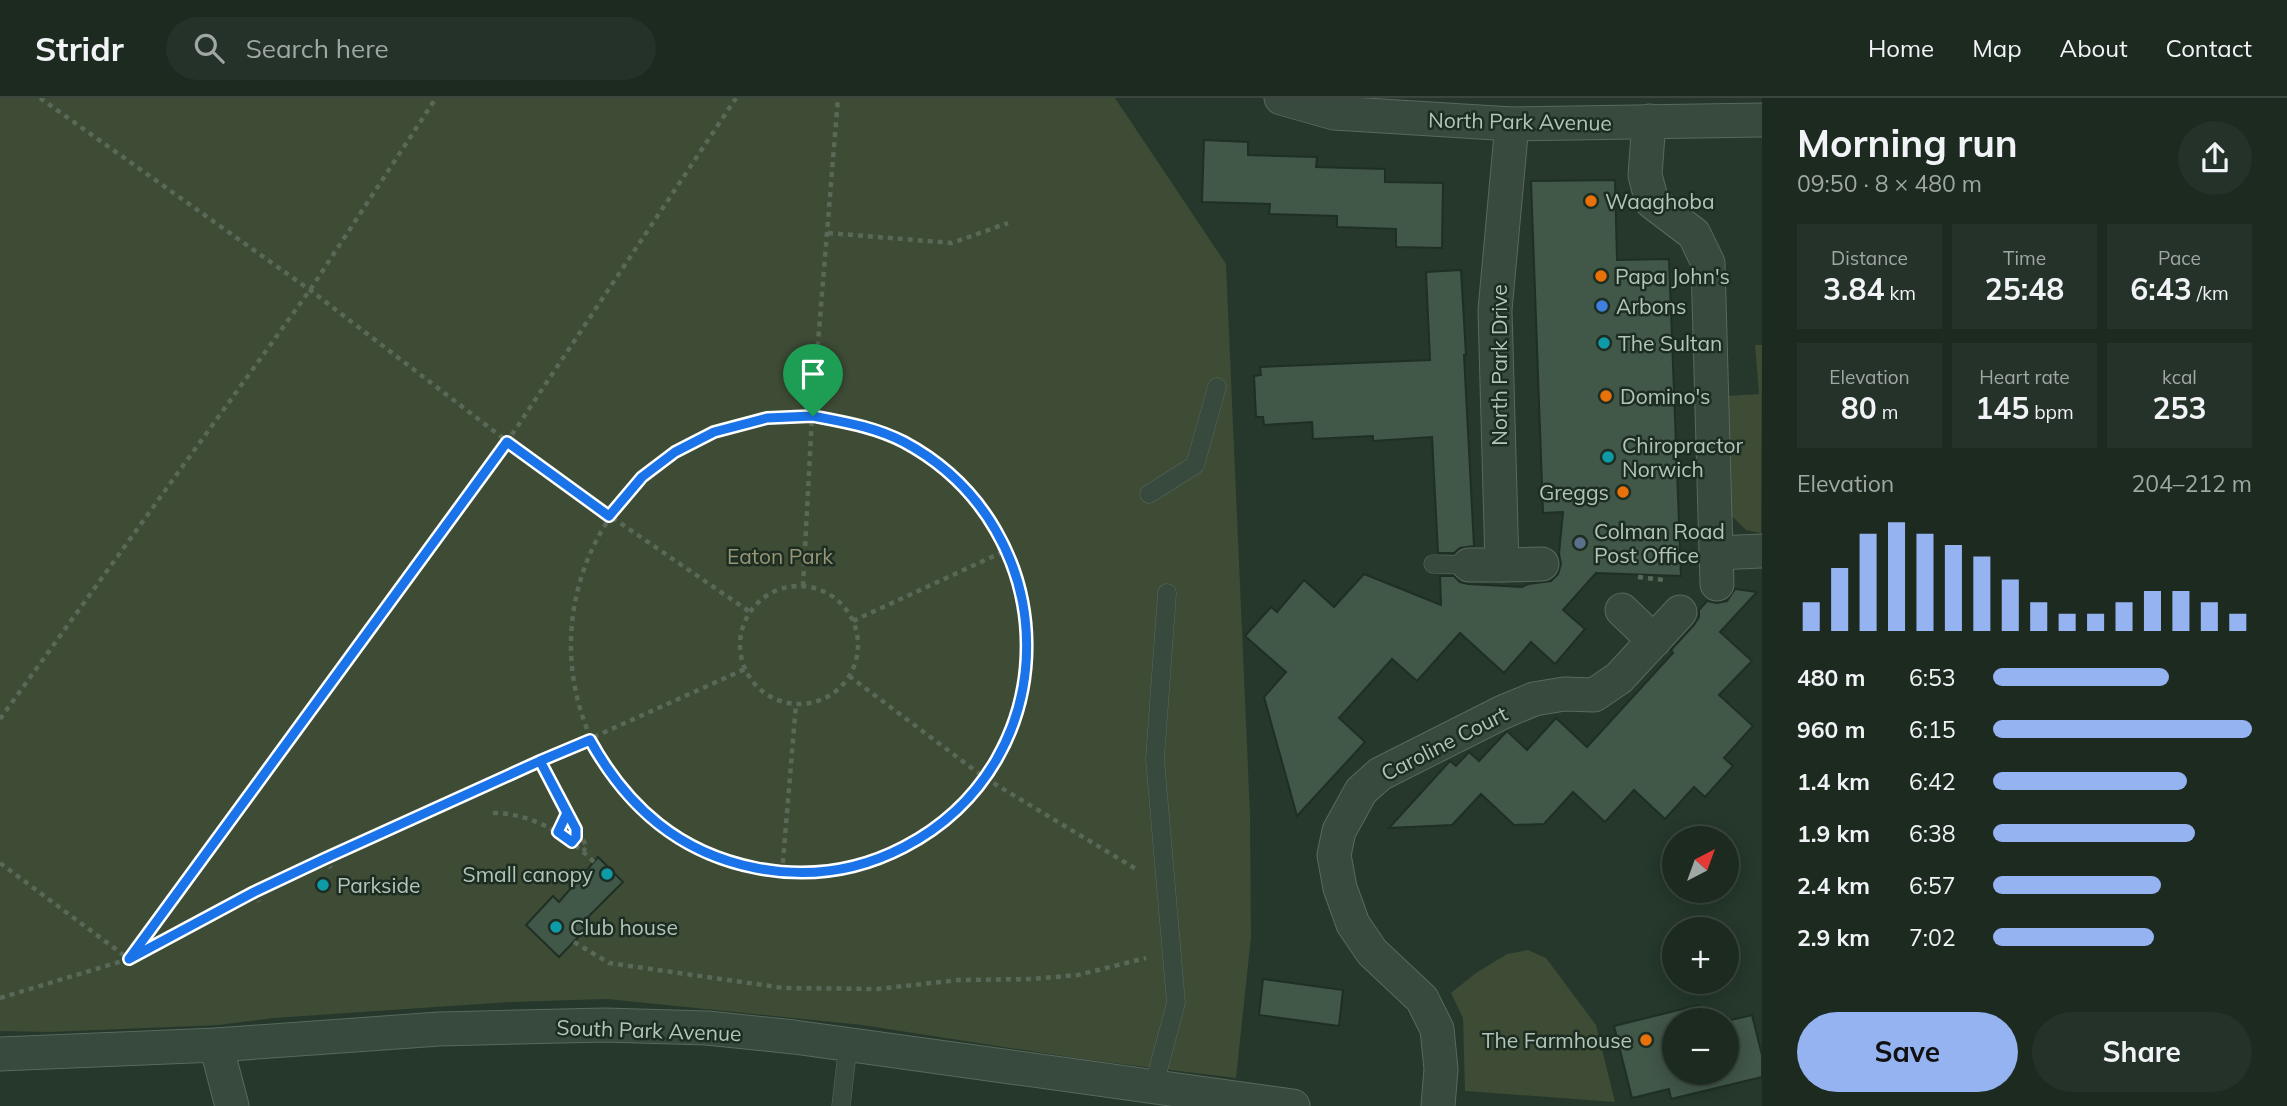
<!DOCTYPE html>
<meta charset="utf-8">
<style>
:root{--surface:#1c2a20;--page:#253229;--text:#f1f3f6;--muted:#a0a7a5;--line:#3a463e;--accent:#95b2f1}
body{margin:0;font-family:Mulish,sans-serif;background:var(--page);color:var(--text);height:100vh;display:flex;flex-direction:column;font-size:26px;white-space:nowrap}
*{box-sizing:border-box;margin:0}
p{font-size:23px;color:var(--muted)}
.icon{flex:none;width:38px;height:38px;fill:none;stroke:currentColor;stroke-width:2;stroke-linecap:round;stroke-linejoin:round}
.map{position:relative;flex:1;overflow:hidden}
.drawer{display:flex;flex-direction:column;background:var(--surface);width:525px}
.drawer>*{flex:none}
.needle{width:46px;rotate:41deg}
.tools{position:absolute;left:1662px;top:728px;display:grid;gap:14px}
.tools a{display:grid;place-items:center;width:77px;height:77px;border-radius:50%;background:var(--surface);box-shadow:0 4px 18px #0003,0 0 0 2px var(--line);font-size:35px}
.pin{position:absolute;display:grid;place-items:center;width:60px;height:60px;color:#fff;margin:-72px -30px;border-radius:50% 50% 50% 0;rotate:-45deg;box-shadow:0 0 7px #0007}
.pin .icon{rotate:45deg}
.round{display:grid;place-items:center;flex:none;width:74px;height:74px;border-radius:37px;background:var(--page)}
.headline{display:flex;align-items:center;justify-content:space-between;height:119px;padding:0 35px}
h1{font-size:38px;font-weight:700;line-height:52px}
.figures{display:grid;grid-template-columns:repeat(3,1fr);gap:10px;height:119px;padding:7px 35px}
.figures div{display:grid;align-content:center;border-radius:0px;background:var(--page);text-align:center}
.figures b{font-size:30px;font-weight:700}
.figures small{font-size:19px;font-weight:400}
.figures p{font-size:19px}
.chart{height:196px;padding:14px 35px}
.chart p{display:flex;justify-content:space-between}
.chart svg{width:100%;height:126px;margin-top:7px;stroke:var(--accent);stroke-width:6}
.cta{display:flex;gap:14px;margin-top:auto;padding:14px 35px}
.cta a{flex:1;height:80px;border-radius:42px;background:var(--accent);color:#111;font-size:28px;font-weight:700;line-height:80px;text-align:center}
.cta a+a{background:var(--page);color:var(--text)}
ul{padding:0 35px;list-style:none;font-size:23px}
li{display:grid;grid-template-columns:112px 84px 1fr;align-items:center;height:52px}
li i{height:18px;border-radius:9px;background:var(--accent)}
header{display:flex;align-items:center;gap:42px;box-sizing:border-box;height:98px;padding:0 35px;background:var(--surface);border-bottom:2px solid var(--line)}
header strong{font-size:33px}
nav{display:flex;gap:38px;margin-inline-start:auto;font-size:24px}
.search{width:490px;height:63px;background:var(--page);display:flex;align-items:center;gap:18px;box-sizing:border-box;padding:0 24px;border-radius:38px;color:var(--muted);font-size:26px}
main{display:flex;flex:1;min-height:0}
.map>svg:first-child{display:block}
.green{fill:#3e4b35}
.building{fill:#415748;stroke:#1f2f24;stroke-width:2}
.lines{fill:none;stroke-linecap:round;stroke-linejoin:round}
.service-casing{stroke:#58695e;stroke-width:19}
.minor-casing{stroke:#58695e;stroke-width:35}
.path{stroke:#596857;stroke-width:4.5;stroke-dasharray:5 5;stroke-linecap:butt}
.service{stroke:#38493d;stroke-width:18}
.minor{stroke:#38493d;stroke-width:33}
.route-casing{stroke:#fff;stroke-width:14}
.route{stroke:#1a73e8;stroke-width:9}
.food-dot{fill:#e8710a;stroke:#1d2d22;stroke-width:2.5}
.shop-dot{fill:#3f7fe0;stroke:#1d2d22;stroke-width:2.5}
.culture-dot{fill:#0f9aa8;stroke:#1d2d22;stroke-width:2.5}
.service-dot{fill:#5c6f8a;stroke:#1d2d22;stroke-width:2.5}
.labels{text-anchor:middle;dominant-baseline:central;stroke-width:5;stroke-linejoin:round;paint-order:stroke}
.street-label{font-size:21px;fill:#b3c4b9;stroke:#1d2d22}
.poi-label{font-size:21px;fill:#b3c4b9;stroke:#1d2d22;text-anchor:start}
.park-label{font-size:21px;fill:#989674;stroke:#1d2d22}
</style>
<header>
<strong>Stridr</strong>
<div class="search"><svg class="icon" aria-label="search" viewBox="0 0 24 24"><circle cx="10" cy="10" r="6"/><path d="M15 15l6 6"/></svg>Search here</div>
<nav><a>Home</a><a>Map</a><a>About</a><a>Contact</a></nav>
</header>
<main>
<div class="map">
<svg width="1762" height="1008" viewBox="0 0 1762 1008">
<rect width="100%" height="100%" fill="#25382b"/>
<!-- green -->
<g class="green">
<polygon points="0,0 1115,0 1226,166 1250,716 1251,839 1236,980 1088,962 862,927 607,901 511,904 274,920 218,927 50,934 0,933"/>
<polygon points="1755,247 1762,247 1761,435 1746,432 1730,416 1727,298 1759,296"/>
<polygon points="1528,852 1546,860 1596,927 1615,1004 1465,993 1463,920 1451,895 1476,875 1507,856"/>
</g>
<!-- building -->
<g class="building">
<polygon points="1204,42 1248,44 1248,57 1317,59 1316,69 1385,71 1385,84 1443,85 1442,150 1396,149 1396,131 1337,129 1337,118 1269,116 1270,106 1202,104"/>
<polygon points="1615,82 1617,162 1669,161 1681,478 1596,475 1563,512 1585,531 1555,566 1531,544 1504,575 1460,535 1417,583 1392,561 1339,620 1365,644 1297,718 1264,599 1286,574 1245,538 1271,509 1277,514 1304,482 1334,509 1364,476 1441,507 1440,478 1454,478 1460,484 1468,486 1522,489 1528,486 1551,483 1558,476 1561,466 1559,456 1563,414 1543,415 1531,83"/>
<polygon points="1461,172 1466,257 1464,257 1474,448 1460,450 1454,455 1438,455 1432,339 1373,343 1373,338 1313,341 1312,324 1264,327 1263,319 1256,319 1254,278 1261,277 1260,269 1430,262 1426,174"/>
<polygon points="1735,491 1757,494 1720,534 1752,563 1719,597 1753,628 1724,660 1733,668 1705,699 1694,689 1665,721 1634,692 1605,724 1573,694 1544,726 1514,727 1481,696 1452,727 1389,730 1450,663 1456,668 1469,654 1479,663 1507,633 1527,652 1556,620 1587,649 1673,555 1671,552 1694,527 1699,519 1699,512 1707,503 1717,505 1727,503"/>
<polygon points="598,759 623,784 581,826 586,831 559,859 526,827 553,798 559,804"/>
<polygon points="1263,881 1343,892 1339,928 1259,917"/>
<polygon points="1699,907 1702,922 1675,922 1675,975 1727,975 1727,923 1752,917 1762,957 1762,979 1671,1001 1669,991 1632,1000 1614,928"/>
</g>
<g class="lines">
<!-- service casing -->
<g class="service-casing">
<g id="service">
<polyline points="1149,396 1195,367 1217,289"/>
<polyline points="1433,466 1469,467"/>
<polyline points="1154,987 1176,905 1155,661 1167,495"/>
<polyline points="841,1008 848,947"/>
</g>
</g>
<!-- minor casing -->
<g class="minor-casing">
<g id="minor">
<polyline points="1281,0 1334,15 1512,26 1762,22"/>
<polyline points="1649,23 1645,77 1652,104 1694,136 1708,165 1716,455 1762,453"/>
<polyline points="1716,455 1717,486"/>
<polyline points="1469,467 1502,467 1495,212 1512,26"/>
<polyline points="1502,467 1542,466"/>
<polyline points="1622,512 1654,543"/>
<polyline points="216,947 232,1008"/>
<polyline points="0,956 216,947 439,931 605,927 707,930 794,939 1293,1008"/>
<polyline points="1438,1008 1441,971 1437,931 1422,901 1372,854 1353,826 1340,790 1334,757 1339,733 1361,693 1380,676 1503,614 1534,601 1564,596 1594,597 1619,580 1680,514"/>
</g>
</g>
<!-- path -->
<g class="path">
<polyline points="40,0 310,192 559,383 750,514"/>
<polyline points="828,135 952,145 1008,125"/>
<circle cx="799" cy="547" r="228"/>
<polyline points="1638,479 1664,482"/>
<polyline points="803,488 812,318 838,0"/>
<circle cx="799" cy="547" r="59"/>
<polyline points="853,523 1007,452"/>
<polyline points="849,578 985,680 1136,771"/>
<polyline points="0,621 310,192 436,0"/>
<polyline points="540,663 567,715 558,734"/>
<path d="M493 715C533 715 566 737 594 764"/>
<path d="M567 715C573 725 580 733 572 744"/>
<polyline points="578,733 587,749 583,753"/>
<polyline points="325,760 331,770"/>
<polyline points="0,765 129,861 507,344 736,0"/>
<polyline points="782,775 796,606"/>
<polyline points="254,794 259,804"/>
<polyline points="574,844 609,865 784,890 877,891 959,882 1031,881 1078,877 1146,860"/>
<polyline points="0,900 129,861 254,794 325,760 745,571"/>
</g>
<!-- service -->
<use href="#service" class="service"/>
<!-- minor -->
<use href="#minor" class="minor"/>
</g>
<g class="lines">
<!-- route casing -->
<g class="route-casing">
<path id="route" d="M813 318 767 320 714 334 675 354 642 379 609 418 507 344 129 861 254 794 326 760 540 663 576 731V739L572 744 558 734 567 715 540 663 590 642C627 709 679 755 756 770 807 780 858 773 904 749 1069 663 1066 431 904 344 875 329 844 324 813 318"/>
</g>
<!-- route -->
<use href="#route" class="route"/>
</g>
<!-- markers -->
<g class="food-dot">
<circle cx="1591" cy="103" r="7"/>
<circle cx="1601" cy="178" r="7"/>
<circle cx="1606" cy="298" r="7"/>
<circle cx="1623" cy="394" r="7"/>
<circle cx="1646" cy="942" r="7"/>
</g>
<circle class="shop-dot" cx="1602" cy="208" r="7"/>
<g class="culture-dot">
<circle cx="1604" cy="245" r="7"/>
<circle cx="1608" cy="359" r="7"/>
<circle cx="607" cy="776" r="7"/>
<circle cx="323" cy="787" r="7"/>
<circle cx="556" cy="829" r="7"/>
</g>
<circle class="service-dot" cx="1580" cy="445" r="7"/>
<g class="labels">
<!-- street labels -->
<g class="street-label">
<text transform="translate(1520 23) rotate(1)">North Park Avenue</text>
<text transform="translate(1499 267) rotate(-90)">North Park Drive</text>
<text transform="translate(1444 645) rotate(-27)">Caroline Court</text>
<text transform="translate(649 932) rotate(2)">South Park Avenue</text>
</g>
<!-- poi labels -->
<g class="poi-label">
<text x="1605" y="103">Waaghoba</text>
<text x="1615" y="178">Papa John's</text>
<text x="1616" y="208">Arbons</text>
<text x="1618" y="245">The Sultan</text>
<text x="1620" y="298">Domino's</text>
<text x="1622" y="347">Chiropractor<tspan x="1622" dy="24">Norwich</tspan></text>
<text x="1609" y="394" text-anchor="end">Greggs</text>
<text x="1594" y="433">Colman Road<tspan x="1594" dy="24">Post Office</tspan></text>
<text x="593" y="776" text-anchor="end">Small canopy</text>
<text x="337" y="787">Parkside</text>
<text x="570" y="829">Club house</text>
<text x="1632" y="942" text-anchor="end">The Farmhouse</text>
</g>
<!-- park labels -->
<g class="park-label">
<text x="780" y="458">Eaton Park</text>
</g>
</g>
</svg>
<div class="tools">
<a><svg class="needle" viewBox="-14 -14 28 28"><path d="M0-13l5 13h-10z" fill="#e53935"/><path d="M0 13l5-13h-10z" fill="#a0a7a5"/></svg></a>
<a>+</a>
<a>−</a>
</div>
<div class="pin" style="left:813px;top:318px;background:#1e9e55"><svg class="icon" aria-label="arrive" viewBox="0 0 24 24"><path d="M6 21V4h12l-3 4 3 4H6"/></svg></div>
</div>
<section class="drawer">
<div class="headline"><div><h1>Morning run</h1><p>09:50 · 8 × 480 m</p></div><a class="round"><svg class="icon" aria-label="share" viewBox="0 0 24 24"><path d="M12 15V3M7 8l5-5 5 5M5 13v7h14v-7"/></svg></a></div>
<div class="figures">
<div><p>Distance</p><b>3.84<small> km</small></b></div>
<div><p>Time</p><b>25:48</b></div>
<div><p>Pace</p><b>6:43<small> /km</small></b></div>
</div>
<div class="figures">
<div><p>Elevation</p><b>80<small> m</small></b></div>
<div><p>Heart rate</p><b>145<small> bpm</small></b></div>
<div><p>kcal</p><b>253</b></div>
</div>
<div class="chart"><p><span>Elevation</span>204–212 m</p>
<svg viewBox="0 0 160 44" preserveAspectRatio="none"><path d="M5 44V34M15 44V22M25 44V10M35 44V6M45 44V10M55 44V14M65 44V18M75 44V26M85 44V34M95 44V38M105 44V38M115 44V34M125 44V30M135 44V30M145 44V34M155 44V38"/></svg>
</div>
<ul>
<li><b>480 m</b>6:53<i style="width:68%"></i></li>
<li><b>960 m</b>6:15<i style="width:100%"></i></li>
<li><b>1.4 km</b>6:42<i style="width:75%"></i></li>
<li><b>1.9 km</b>6:38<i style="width:78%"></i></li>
<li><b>2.4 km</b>6:57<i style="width:65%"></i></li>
<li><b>2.9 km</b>7:02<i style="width:62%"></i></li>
</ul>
<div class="cta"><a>Save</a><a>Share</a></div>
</section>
</main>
